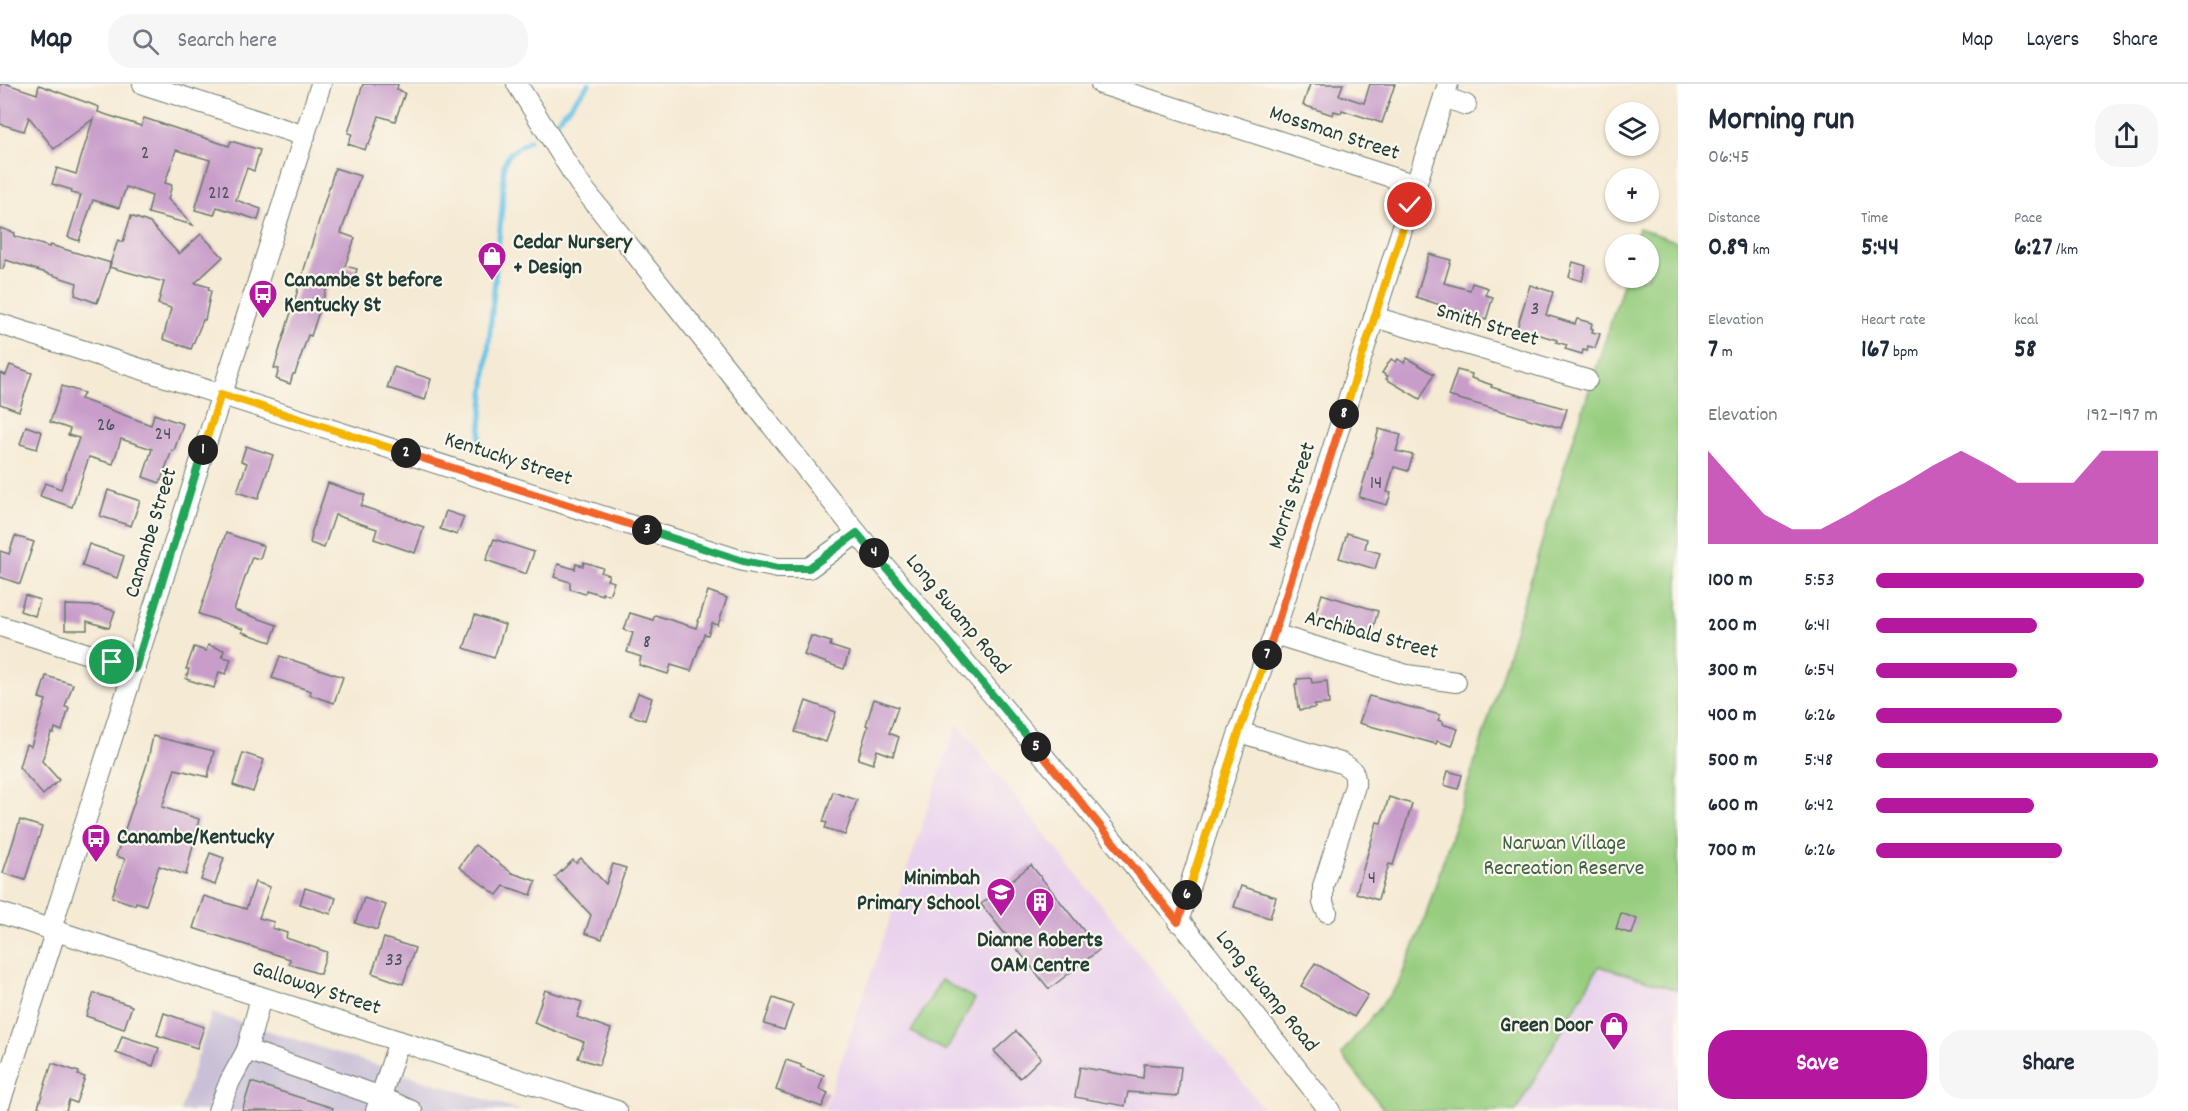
<!DOCTYPE html>
<meta charset="utf-8">
<style>
:root{--surface:#fff;--page:#f6f6f7;--text:#1f2937;--muted:#747a83;--line:#e0e1e3;--accent:#b5179e}
body{margin:0;font-family:Dekko,sans-serif;background:var(--page);color:var(--text);height:100vh;display:flex;flex-direction:column;font-size:22px;white-space:nowrap}
*{box-sizing:border-box;margin:0}
p{font-size:20px;color:var(--muted)}
.icon{flex:none;width:33px;height:33px;fill:none;stroke:currentColor;stroke-width:2;stroke-linecap:round;stroke-linejoin:round}
.map{position:relative;flex:1;overflow:hidden}
.drawer{display:flex;flex-direction:column;background:var(--surface);width:510px}
.drawer>*{flex:none}
.tools{position:absolute;left:1605px;top:18px;display:grid;gap:12px}
.tools a{display:grid;place-items:center;width:54px;height:54px;border-radius:50%;background:var(--surface);box-shadow:0 2px 4px #0004;font-size:30px}
.pin{position:absolute;display:grid;place-items:center;width:51px;height:51px;color:#fff;margin:-26px;border:3px solid #fff;border-radius:50%;box-shadow:0 2px 6px #0007}
.km{position:absolute;width:30px;height:30px;margin:-15px;border-radius:50%;background:#222;color:#fff;font-size:16px;line-height:30px;text-align:center}
.round{display:grid;place-items:center;flex:none;width:63px;height:63px;border-radius:24px;background:var(--page)}
.summary{display:flex;align-items:center;justify-content:space-between;height:102px;padding:0 30px}
h1{font-size:33px;font-weight:700;line-height:45px}
.stats{display:grid;grid-template-columns:repeat(3,1fr);gap:9px;height:102px;padding:6px 30px}
.stats div{display:grid;align-content:center}
.stats b{font-size:26px;font-weight:700}
.stats small{font-size:16px;font-weight:400}
.stats p{font-size:16px}
.chart{height:168px;padding:12px 30px}
.chart p{display:flex;justify-content:space-between}
.chart svg{width:100%;height:108px;margin-top:6px;fill:var(--accent);opacity:.7}
.button{display:flex;gap:12px;margin-top:auto;padding:12px 30px}
.button a{flex:1;height:69px;border-radius:24px;background:var(--accent);color:#fff;font-size:24px;font-weight:700;line-height:69px;text-align:center}
.button a+a{background:var(--page);color:var(--text)}
ul{padding:0 30px;list-style:none;font-size:20px}
li{display:grid;grid-template-columns:96px 72px 1fr;align-items:center;height:45px}
li i{height:15px;border-radius:8px;background:var(--accent)}
header{display:flex;align-items:center;gap:36px;box-sizing:border-box;height:84px;padding:0 30px;background:var(--surface);border-bottom:2px solid var(--line)}
header strong{font-size:28px}
nav{display:flex;gap:33px;margin-inline-start:auto;font-size:21px}
.search{width:420px;height:54px;background:var(--page);display:flex;align-items:center;gap:15px;box-sizing:border-box;padding:0 21px;border-radius:24px;color:var(--muted);font-size:22px}
main{display:flex;flex:1;min-height:0}
.map>svg:first-child{display:block}
.built{fill:#e9d2ed}
.industrial{fill:#c9bfd7}
.green{fill:#97cd7f;stroke:#5b855a;stroke-width:1.5}
.lines{fill:none;stroke-linecap:round;stroke-linejoin:round}
.stream{stroke:#69c4e7;stroke-width:5}
.building{fill:#c89dca}
.minor-casing{stroke:#6a7a6c;stroke-width:22}
.minor{stroke:#fff;stroke-width:20}
.split-1-casing{stroke:#fff;stroke-width:12}
.split-2-casing{stroke:#fff;stroke-width:12}
.split-3-casing{stroke:#fff;stroke-width:12}
.split-4-casing{stroke:#fff;stroke-width:12}
.split-5-casing{stroke:#fff;stroke-width:12}
.split-6-casing{stroke:#fff;stroke-width:12}
.split-7-casing{stroke:#fff;stroke-width:12}
.split-8-casing{stroke:#fff;stroke-width:12}
.split-9-casing{stroke:#fff;stroke-width:12}
.split-1{stroke:#22a559;stroke-width:8}
.split-2{stroke:#f5b400;stroke-width:8}
.split-3{stroke:#f0652b;stroke-width:8}
.split-4{stroke:#22a559;stroke-width:8}
.split-5{stroke:#22a559;stroke-width:8}
.split-6{stroke:#f0652b;stroke-width:8}
.split-7{stroke:#f5b400;stroke-width:8}
.split-8{stroke:#f0652b;stroke-width:8}
.split-9{stroke:#f5b400;stroke-width:8}
.labels{text-anchor:middle;dominant-baseline:central;stroke-width:4.5;stroke-linejoin:round;paint-order:stroke}
.number-label{font-size:20px;fill:#49555a}
.street-label{font-size:22px;fill:#1f3d34;stroke:#fbf7ec}
.poi-label{font-size:22px;font-weight:bold;fill:#1f3d34;stroke:#fbf7ec;text-anchor:start}
.park-label{font-size:22px;fill:#3d6147;stroke:#fbf7ec}
</style>
<header>
<strong>Map</strong>
<div class="search"><svg class="icon" aria-label="search" viewBox="0 0 24 24"><circle cx="10" cy="10" r="6"/><path d="M15 15l6 6"/></svg>Search here</div>
<nav><a>Map</a><a>Layers</a><a>Share</a></nav>
</header>
<main>
<div class="map">
<svg width="1678" height="1027" viewBox="0 0 1678 1027">
<rect width="100%" height="100%" fill="#fbf7ec"/>
<filter id="ink" filterUnits="userSpaceOnUse"><feTurbulence type="fractalNoise" baseFrequency=".0167" numOctaves="2"/><feDisplacementMap in="SourceGraphic" scale="12" xChannelSelector="R" yChannelSelector="G"/><feConvolveMatrix kernelMatrix="1 2 1 2 8 2 1 2 1" color-interpolation-filters="sRGB"/></filter>
<filter id="wash" filterUnits="userSpaceOnUse"><feTurbulence type="fractalNoise" baseFrequency=".008" numOctaves="4" result="noise"/><feDisplacementMap in="SourceGraphic" scale="24" xChannelSelector="R" yChannelSelector="G"/><feGaussianBlur stdDeviation="1.35" result="paint"/><feColorMatrix in="noise" values="0 0 0 0 0 0 0 0 0 0 0 0 0 0 0 0 0 1.4 0 .05"/><feComposite in="paint" operator="in"/></filter>
<g filter="url(#wash)">
<rect width="100%" height="100%" fill="#f5ead4"/>
<!-- built -->
<g class="built">
<polygon points="957,640 1265,1027 824,1027"/>
<polygon points="1599,881 1678,906 1678,1027 1516,1027"/>
</g>
<!-- industrial -->
<polygon class="industrial" points="212,929 522,1027 180,1027"/>
<!-- green -->
<g class="green">
<polygon points="1639,144 1678,158 1678,906 1599,882 1516,1027 1385,1027 1341,970 1398,901 1425,834 1491,627 1562,391 1625,194 1648,194 1648,160 1634,160"/>
<polygon points="941,896 975,915 946,967 911,948"/>
</g>
<g class="lines">
<!-- stream -->
<g class="stream">
<polyline points="556,38 589,0"/>
<polyline points="479,362 502,123 504,80 510,69 530,56"/>
</g>
</g>
<g id="blocks">
<!-- building -->
<g class="building">
<polygon points="0,0 7,0 37,10 39,1 99,23 98,28 141,42 144,34 229,62 231,57 260,66 254,87 247,84 236,116 261,125 258,136 217,123 214,131 195,126 210,76 176,66 165,99 172,101 168,115 193,141 148,129 152,112 126,103 119,124 93,116 79,157 68,153 81,111 71,109 72,106 52,100 57,84 76,90 93,35 54,65 29,33 24,47 0,40"/>
<polygon points="363,0 398,0 397,5 405,9 395,37 379,32 369,61 367,60 365,66 348,60 352,50 348,49"/>
<polygon points="1310,0 1343,0 1339,11 1364,19 1370,0 1395,0 1382,39 1342,26 1341,29 1334,27 1333,31 1303,21"/>
<polygon points="335,84 360,92 341,149 355,154 345,182 357,185 351,204 329,197 311,252 308,251 295,290 293,290 290,300 276,295 279,285 274,284"/>
<polygon points="131,132 150,139 179,170 201,150 223,173 195,199 209,203 208,206 211,207 205,236 203,236 191,265 163,255 171,224 158,220 164,198 109,183 118,156 123,158"/>
<polygon points="0,144 15,149 14,152 49,163 50,161 111,179 97,219 75,211 77,199 6,176 3,185 0,185"/>
<polygon points="1429,170 1451,176 1444,199 1470,206 1472,199 1488,204 1485,211 1493,213 1486,236 1416,213"/>
<polygon points="1573,178 1586,182 1582,197 1569,193"/>
<polygon points="1530,201 1553,208 1546,231 1575,240 1577,235 1592,239 1591,244 1593,245 1592,248 1600,250 1595,264 1588,262 1587,267 1583,266 1582,270 1565,265 1567,261 1556,258 1557,256 1517,244"/>
<polygon points="1407,274 1434,290 1420,315 1386,295 1388,292 1382,289 1391,275 1396,278 1398,275 1404,279"/>
<polygon points="10,281 32,289 19,327 0,320 0,289 6,291"/>
<polygon points="394,283 431,295 425,316 387,304"/>
<polygon points="1457,286 1472,290 1471,294 1492,301 1491,303 1567,325 1561,344 1448,312"/>
<polygon points="62,302 84,309 81,315 151,341 154,330 183,340 174,367 172,366 160,399 143,393 152,365 121,355 113,380 89,373 72,423 40,412 45,399 61,405 79,354 68,351 70,345 50,338"/>
<polygon points="26,342 42,348 37,365 20,360"/>
<polygon points="1379,345 1401,351 1396,367 1413,371 1408,387 1394,383 1387,408 1391,409 1387,421 1359,413"/>
<polygon points="246,362 273,371 258,415 237,408 247,379 241,377"/>
<polygon points="328,399 365,411 361,422 424,443 415,469 374,455 377,445 335,431 324,464 310,459 312,451 311,450"/>
<polygon points="108,406 140,417 131,442 100,432"/>
<polygon points="446,427 464,433 457,451 440,445"/>
<polygon points="226,449 264,462 260,475 252,473 234,526 277,541 271,558 242,548 243,545 199,530"/>
<polygon points="1347,449 1367,455 1365,465 1380,469 1375,485 1339,474"/>
<polygon points="15,452 34,458 20,500 0,493 0,467 9,470"/>
<polygon points="494,455 534,468 526,490 486,476"/>
<polygon points="89,460 124,472 117,494 82,482"/>
<polygon points="584,478 603,484 601,488 609,491 607,496 614,498 609,511 602,509 602,511 586,506 585,510 570,505 570,498 554,493 558,480 575,485 576,480 583,482"/>
<polygon points="708,507 727,514 718,541 712,539 708,551 704,550 691,587 671,581 668,590 639,581 641,573 627,568 633,549 624,546 630,529 653,536 655,531 696,544"/>
<polygon points="1322,510 1378,527 1371,551 1314,534"/>
<polygon points="25,511 40,516 35,532 20,527"/>
<polygon points="65,521 98,522 115,527 109,544 87,537 87,546 65,546"/>
<polygon points="475,531 505,541 494,574 464,564"/>
<polygon points="811,552 831,558 830,562 849,568 844,585 804,571"/>
<polygon points="208,561 224,566 222,573 231,575 226,590 219,588 214,604 186,595 189,585 186,585 194,563 206,567"/>
<polygon points="280,572 343,593 334,619 310,611 311,607 272,594"/>
<polygon points="46,592 73,600 65,623 69,624 62,647 55,644 54,649 51,649 42,677 59,696 43,711 19,683 26,660 31,662 46,616 39,614"/>
<polygon points="1311,594 1312,599 1327,597 1329,620 1314,621 1315,624 1300,626 1299,622 1298,623 1295,600 1297,600 1297,595"/>
<polygon points="638,609 652,614 645,636 630,631"/>
<polygon points="1369,612 1440,631 1438,636 1443,638 1442,640 1458,645 1452,662 1437,657 1436,660 1359,639"/>
<polygon points="874,615 898,623 889,649 899,653 893,672 877,666 873,680 858,675 868,642 866,641"/>
<polygon points="806,617 836,628 826,658 795,648"/>
<polygon points="153,652 214,667 208,693 175,685 162,723 199,735 186,791 159,782 146,821 136,818 135,821 112,813 125,775 116,772 147,680"/>
<polygon points="243,669 264,676 253,708 233,701"/>
<polygon points="1448,687 1462,691 1458,705 1444,701"/>
<polygon points="833,708 857,716 845,751 825,744 827,739 823,738"/>
<polygon points="1389,713 1412,720 1393,781 1389,780 1378,816 1356,809 1377,738 1381,739"/>
<polygon points="20,736 42,743 25,796 3,789"/>
<polygon points="475,761 512,789 536,797 531,811 504,802 497,811 459,783"/>
<polygon points="210,769 224,774 215,801 201,796"/>
<polygon points="581,774 606,800 613,780 626,784 602,855 585,849 591,831 555,793 573,776 576,779"/>
<polygon points="1031,781 1099,866 1049,905 981,820"/>
<polygon points="255,798 270,803 259,834 274,838 272,844 287,849 286,854 327,868 320,890 289,880 290,875 193,844 204,812 246,825"/>
<polygon points="1241,802 1276,813 1270,834 1234,823"/>
<polygon points="305,804 336,814 331,830 300,820"/>
<polygon points="364,814 386,821 377,846 355,839"/>
<polygon points="1621,829 1637,835 1632,850 1616,845"/>
<polygon points="384,854 415,864 403,900 372,889"/>
<polygon points="1315,879 1368,911 1354,933 1301,902"/>
<polygon points="545,906 582,918 577,933 611,945 599,981 578,974 584,958 534,939"/>
<polygon points="94,909 132,922 124,945 86,932"/>
<polygon points="773,914 793,921 784,946 764,940"/>
<polygon points="164,929 204,943 197,964 157,951"/>
<polygon points="1016,947 1041,974 1020,994 994,967"/>
<polygon points="122,952 159,964 153,982 116,969"/>
<polygon points="786,976 801,981 801,983 824,991 819,1005 828,1009 822,1023 776,1006"/>
<polygon points="52,979 79,988 78,991 85,993 76,1019 69,1016 66,1027 51,1027 38,1023"/>
<polygon points="1144,980 1181,983 1178,1012 1128,1008 1125,1022 1075,1013 1080,983 1143,994"/>
<polygon points="251,998 333,1024 332,1027 242,1027"/>
</g>
</g>
</g>
<g filter="url(#ink)">
<use href="#blocks" fill-opacity="0" stroke="#6a7a6c" stroke-width="1.5"/>
<g class="lines">
<!-- minor casing -->
<g class="minor-casing">
<g id="minor">
<polyline points="143,0 305,52"/>
<polyline points="517,0 579,99 857,449 1032,658 1206,869 1330,1027"/>
<polyline points="1101,0 1416,101"/>
<polyline points="1444,13 1466,21"/>
<polyline points="1374,233 1587,296"/>
<polyline points="0,240 743,477 778,484 809,484 857,449"/>
<polyline points="0,542 135,585"/>
<polyline points="1274,550 1407,591 1456,598"/>
<path d="M1239 648 1341 679C1353 685 1356 689 1355 702L1323 802V819L1327 828"/>
<polyline points="0,829 617,1027"/>
<polyline points="1178,838 1239,648 1274,550 1448,0"/>
<polyline points="51,845 321,0"/>
<polyline points="247,966 381,1013 412,1027"/>
<polyline points="0,1019 56,846"/>
<polyline points="218,1027 230,997 247,966 261,913"/>
<polyline points="376,1027 399,957"/>
</g>
</g>
<!-- minor -->
<use href="#minor" class="minor"/>
</g>
</g>
<g class="lines" filter="url(#ink)">
<!-- split-1 casing -->
<g class="split-1-casing">
<polyline id="split-1" points="112,578 135,585 203,366"/>
</g>
<!-- split-2 casing -->
<g class="split-2-casing">
<polyline id="split-2" points="203,366 221,310 406,369"/>
</g>
<!-- split-3 casing -->
<g class="split-3-casing">
<polyline id="split-3" points="406,369 647,446"/>
</g>
<!-- split-4 casing -->
<g class="split-4-casing">
<polyline id="split-4" points="647,446 743,477 778,484 809,484 857,449 874,469"/>
</g>
<!-- split-5 casing -->
<g class="split-5-casing">
<polyline id="split-5" points="874,469 1036,663"/>
</g>
<!-- split-6 casing -->
<g class="split-6-casing">
<polyline id="split-6" points="1036,663 1178,838 1187,811"/>
</g>
<!-- split-7 casing -->
<g class="split-7-casing">
<polyline id="split-7" points="1187,811 1239,648 1267,571"/>
</g>
<!-- split-8 casing -->
<g class="split-8-casing">
<polyline id="split-8" points="1267,571 1344,330"/>
</g>
<!-- split-9 casing -->
<g class="split-9-casing">
<polyline id="split-9" points="1344,330 1410,121"/>
</g>
<!-- split-1 -->
<use href="#split-1" class="split-1"/>
<!-- split-2 -->
<use href="#split-2" class="split-2"/>
<!-- split-3 -->
<use href="#split-3" class="split-3"/>
<!-- split-4 -->
<use href="#split-4" class="split-4"/>
<!-- split-5 -->
<use href="#split-5" class="split-5"/>
<!-- split-6 -->
<use href="#split-6" class="split-6"/>
<!-- split-7 -->
<use href="#split-7" class="split-7"/>
<!-- split-8 -->
<use href="#split-8" class="split-8"/>
<!-- split-9 -->
<use href="#split-9" class="split-9"/>
</g>
<!-- icons -->
<defs>
<g id="shop-pin" transform="scale(1.5)"><path d="M0 17L-7.5 6A9.5 9.5 0 1 1 7.5 6Z" fill="#b5179e" stroke="#fbf7ec"/><path d="M-5-2.5h2.3a2.7 3.5 0 0 1 5.4 0H5L5.5 6h-11ZM-1.5-2.5h3a1.5 2.3 0 0 0-3 0Z" fill="#fff"/></g>
<g id="bus-pin" transform="scale(1.5)"><path d="M0 17L-7.5 6A9.5 9.5 0 1 1 7.5 6Z" fill="#b5179e" stroke="#fbf7ec"/><path d="M-5-6H5V4H4V6H2V4H-2V6H-4V4H-5ZM-3.5-4V0h7V-4ZM-3.5 1.2v1.5H-2V1.2ZM2 1.2v1.5H3.5V1.2Z" fill="#fff"/></g>
<g id="school-pin" transform="scale(1.5)"><path d="M0 17L-7.5 6A9.5 9.5 0 1 1 7.5 6Z" fill="#b5179e" stroke="#fbf7ec"/><path d="M0-5L7-2L0 1L-7-2ZM-4 1L0 2.5L4 1V4Q0 6-4 4Z" fill="#fff"/></g>
<g id="building-pin" transform="scale(1.5)"><path d="M0 17L-7.5 6A9.5 9.5 0 1 1 7.5 6Z" fill="#b5179e" stroke="#fbf7ec"/><path d="M-4-6H4V6H1V3H-1V6H-4ZM-2.5-4.3h1.7v1.8h-1.7ZM.8-4.3h1.7v1.8H.8ZM-2.5-1h1.7V.8h-1.7ZM.8-1h1.7V.8H.8Z" fill="#fff"/></g>
</defs>
<g fill-rule="evenodd">
<use href="#shop-pin" x="492" y="172"/>
<use href="#bus-pin" x="263" y="210"/>
<use href="#bus-pin" x="96" y="754"/>
<use href="#school-pin" x="1001" y="808"/>
<use href="#building-pin" x="1040" y="818"/>
<use href="#shop-pin" x="1614" y="942"/>
</g>
<g class="labels">
<!-- number labels -->
<g class="number-label">
<text x="145" y="70">2</text>
<text x="219" y="110">212</text>
<text x="1535" y="226">3</text>
<text x="106" y="342">26</text>
<text x="163" y="351">24</text>
<text x="1376" y="400">14</text>
<text x="647" y="559">8</text>
<text x="1372" y="795">4</text>
<text x="394" y="877">33</text>
</g>
<!-- street labels -->
<g class="street-label">
<text transform="translate(1334 50) rotate(18)">Mossman Street</text>
<text transform="translate(1487 242) rotate(17)">Smith Street</text>
<text transform="translate(508 376) rotate(18)">Kentucky Street</text>
<text transform="translate(1293 412) rotate(-72)">Morris Street</text>
<text transform="translate(152 449) rotate(-73)">Canambe Street</text>
<text transform="translate(957 531) rotate(50)">Long Swamp Road</text>
<text transform="translate(1371 552) rotate(15)">Archibald Street</text>
<text transform="translate(316 905) rotate(18)">Galloway Street</text>
<text transform="translate(1266 908) rotate(51)">Long Swamp Road</text>
</g>
<!-- poi labels -->
<g class="poi-label">
<text x="513" y="159">Cedar Nursery<tspan x="513" dy="25">+ Design</tspan></text>
<text x="284" y="197">Canambe St before<tspan x="284" dy="25">Kentucky St</tspan></text>
<text x="117" y="754">Canambe/Kentucky</text>
<text x="980" y="795" text-anchor="end">Minimbah<tspan x="980" dy="25">Primary School</tspan></text>
<text x="1040" y="857" text-anchor="middle">Dianne Roberts<tspan x="1040" dy="25">OAM Centre</tspan></text>
<text x="1593" y="942" text-anchor="end">Green Door</text>
</g>
<!-- park labels -->
<g class="park-label">
<text x="1564" y="760">Narwan Village<tspan x="1564" dy="25">Recreation Reserve</tspan></text>
</g>
</g>
</svg>
<div class="tools">
<a><svg class="icon" aria-label="layers" viewBox="0 0 24 24"><path d="M12 4l9 5-9 5-9-5zM3 14l9 5 9-5"/></svg></a>
<a>+</a>
<a>−</a>
</div>
<div class="pin" style="left:112px;top:578px;background:#1e9e55"><svg class="icon" aria-label="arrive" viewBox="0 0 24 24"><path d="M6 21V4h12l-3 4 3 4H6"/></svg></div>
<div class="pin" style="left:1410px;top:121px;background:#d93025"><svg class="icon" aria-label="check" viewBox="0 0 24 24"><path d="M5 12l5 5 9-10"/></svg></div>
<b class="km" style="left:203px;top:366px">1</b>
<b class="km" style="left:406px;top:369px">2</b>
<b class="km" style="left:647px;top:446px">3</b>
<b class="km" style="left:874px;top:469px">4</b>
<b class="km" style="left:1036px;top:663px">5</b>
<b class="km" style="left:1187px;top:811px">6</b>
<b class="km" style="left:1267px;top:571px">7</b>
<b class="km" style="left:1344px;top:330px">8</b>
</div>
<section class="drawer">
<div class="summary"><div><h1>Morning run</h1><p>06:45</p></div><a class="round"><svg class="icon" aria-label="share" viewBox="0 0 24 24"><path d="M12 15V3M7 8l5-5 5 5M5 13v7h14v-7"/></svg></a></div>
<div class="stats">
<div><p>Distance</p><b>0.89<small> km</small></b></div>
<div><p>Time</p><b>5:44</b></div>
<div><p>Pace</p><b>6:27<small> /km</small></b></div>
</div>
<div class="stats">
<div><p>Elevation</p><b>7<small> m</small></b></div>
<div><p>Heart rate</p><b>167<small> bpm</small></b></div>
<div><p>kcal</p><b>58</b></div>
</div>
<div class="chart"><p><span>Elevation</span>192–197 m</p>
<svg viewBox="0 0 160 44" preserveAspectRatio="none"><path d="M0 44V6L10 19L20 32L30 38L40 38L50 32L60 25L70 19L80 12L90 6L100 12L110 19L120 19L130 19L140 6L150 6L160 6V44z"/></svg>
</div>
<ul>
<li><b>100 m</b>5:53<i style="width:95%"></i></li>
<li><b>200 m</b>6:41<i style="width:57%"></i></li>
<li><b>300 m</b>6:54<i style="width:50%"></i></li>
<li><b>400 m</b>6:26<i style="width:66%"></i></li>
<li><b>500 m</b>5:48<i style="width:100%"></i></li>
<li><b>600 m</b>6:42<i style="width:56%"></i></li>
<li><b>700 m</b>6:26<i style="width:66%"></i></li>
</ul>
<div class="button"><a>Save</a><a>Share</a></div>
</section>
</main>
